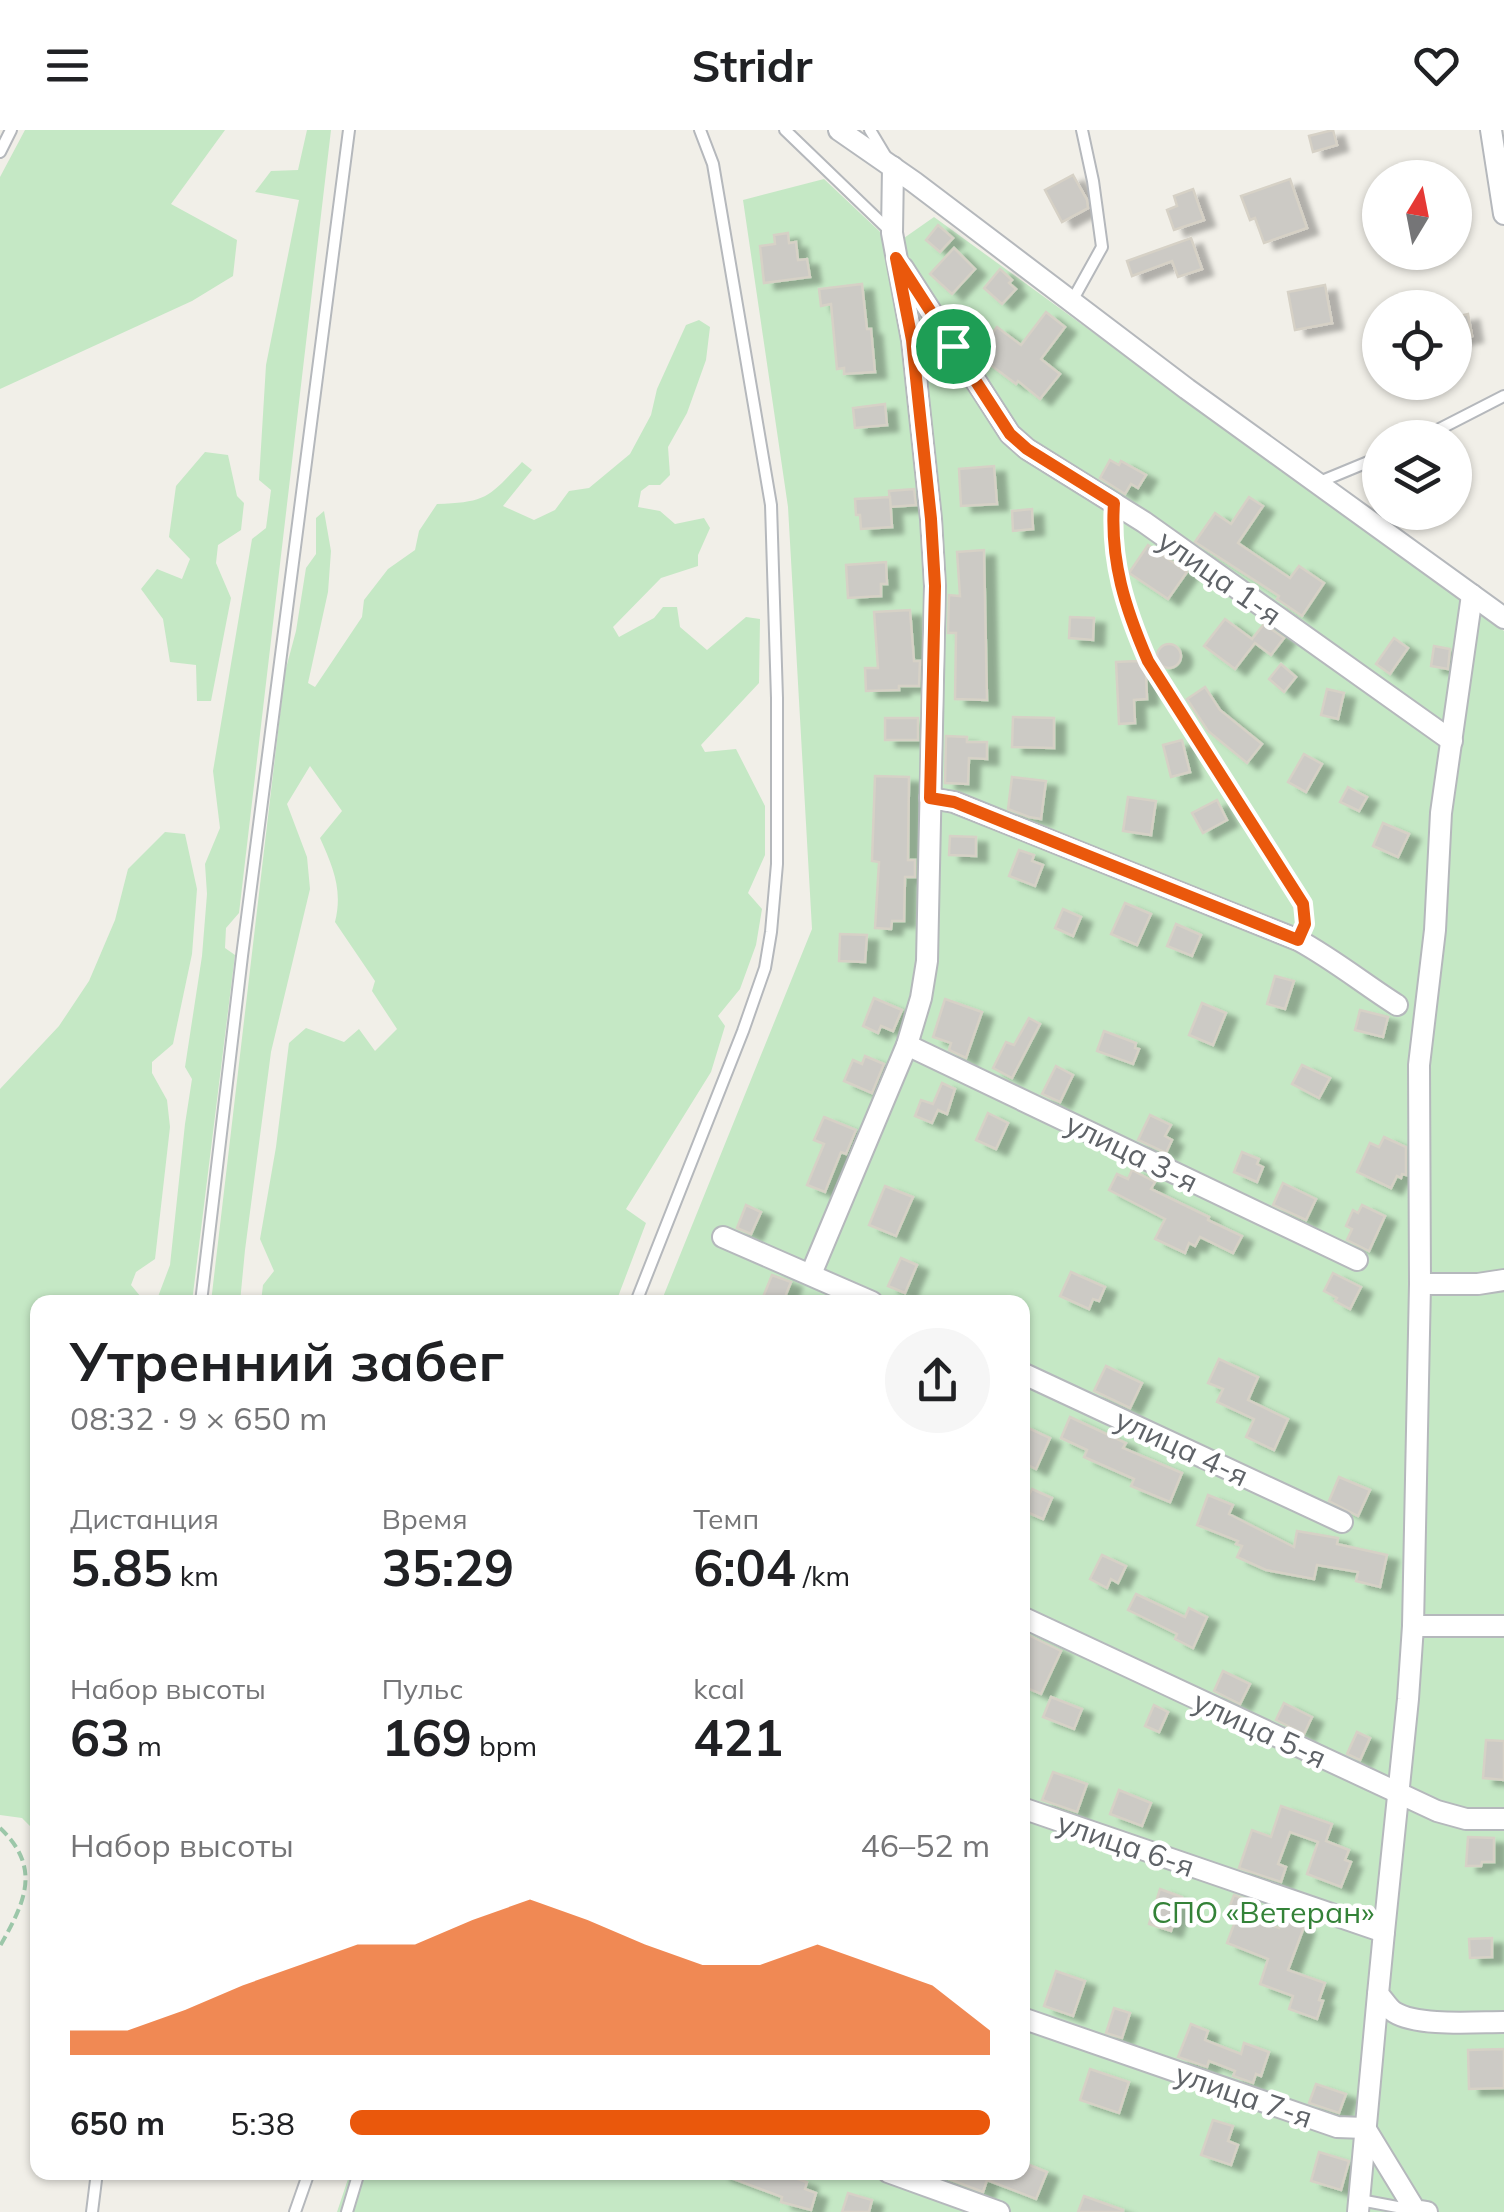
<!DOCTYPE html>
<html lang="ru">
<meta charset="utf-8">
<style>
:root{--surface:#fff;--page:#f6f6f6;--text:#202124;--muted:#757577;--accent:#ea580c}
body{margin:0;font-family:Mulish,sans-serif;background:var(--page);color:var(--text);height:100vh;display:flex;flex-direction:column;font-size:38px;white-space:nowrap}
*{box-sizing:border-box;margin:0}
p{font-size:32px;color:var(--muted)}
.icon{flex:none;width:55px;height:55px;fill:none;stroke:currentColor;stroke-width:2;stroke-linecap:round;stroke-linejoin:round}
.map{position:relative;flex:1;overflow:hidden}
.sheet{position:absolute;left:30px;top:1165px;width:1000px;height:885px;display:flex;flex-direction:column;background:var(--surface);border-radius:20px;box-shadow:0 2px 8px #0004}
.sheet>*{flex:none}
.needle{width:65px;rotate:10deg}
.controls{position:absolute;left:1362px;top:30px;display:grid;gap:20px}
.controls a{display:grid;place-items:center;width:110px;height:110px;border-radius:50%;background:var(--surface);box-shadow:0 2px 8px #0004;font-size:50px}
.pin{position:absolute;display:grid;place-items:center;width:85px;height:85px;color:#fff;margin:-42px;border:5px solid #fff;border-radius:50%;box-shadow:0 2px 10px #0007}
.round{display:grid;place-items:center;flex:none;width:105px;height:105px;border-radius:52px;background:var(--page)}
.summary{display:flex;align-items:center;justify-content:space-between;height:170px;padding:0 40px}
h1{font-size:55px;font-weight:700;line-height:75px}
.stats{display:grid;grid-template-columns:repeat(3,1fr);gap:15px;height:170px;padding:10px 40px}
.stats div{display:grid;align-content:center}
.stats b{font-size:50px;font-weight:700}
.stats small{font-size:28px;font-weight:400}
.stats p{font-size:28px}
.chart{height:280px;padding:20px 40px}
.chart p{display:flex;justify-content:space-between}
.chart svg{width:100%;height:180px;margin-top:10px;fill:var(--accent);opacity:.7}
ul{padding:0 40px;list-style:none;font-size:32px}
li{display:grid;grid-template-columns:160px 120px 1fr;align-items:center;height:75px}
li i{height:25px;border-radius:12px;background:var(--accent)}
header{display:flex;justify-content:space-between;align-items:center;height:130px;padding:0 40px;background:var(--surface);font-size:45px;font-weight:700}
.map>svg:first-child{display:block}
.green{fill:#c5e8c5}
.building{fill:#cccac5;stroke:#d6d1c6;stroke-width:2.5;filter:url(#shadow)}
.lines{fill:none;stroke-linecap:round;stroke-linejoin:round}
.service-casing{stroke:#b5b8bc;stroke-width:14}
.minor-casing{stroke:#b5b8bc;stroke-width:24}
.path{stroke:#9cc7a9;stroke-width:4;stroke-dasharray:10 5;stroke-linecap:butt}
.service{stroke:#fff;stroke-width:10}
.minor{stroke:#fff;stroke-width:20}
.route-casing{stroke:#fff;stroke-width:20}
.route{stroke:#ea580c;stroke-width:12}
.labels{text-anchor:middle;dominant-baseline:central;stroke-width:9;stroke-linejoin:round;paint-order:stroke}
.street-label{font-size:30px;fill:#5f6368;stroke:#fff}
.park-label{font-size:30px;fill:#348238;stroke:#fff}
</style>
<header><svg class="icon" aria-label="menu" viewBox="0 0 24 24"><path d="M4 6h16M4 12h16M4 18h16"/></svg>Stridr<svg class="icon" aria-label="heart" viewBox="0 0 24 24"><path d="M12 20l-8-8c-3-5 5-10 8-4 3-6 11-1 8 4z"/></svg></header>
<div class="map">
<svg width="1504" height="2082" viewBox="0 0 1504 2082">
<defs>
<filter id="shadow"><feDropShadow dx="11" dy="6" stdDeviation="2.5" flood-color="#0004"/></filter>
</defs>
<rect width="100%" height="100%" fill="#f1efe8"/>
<!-- green -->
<g class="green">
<polygon points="25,0 225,0 171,74 237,110 233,146 192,171 0,259 0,47"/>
<polygon points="307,0 331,0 239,783 226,798 225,818 235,825 192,1172 156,1172 170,1135 185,994 192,949 185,937 202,826 207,764 205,734 220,698 213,641 252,409 266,398 271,360 259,350 266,235 299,70 255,62 271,41 298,40"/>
<polygon points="824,49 894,115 934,87 1504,501 1504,2082 337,2082 350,2043 1022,2042 1022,1172 661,1172 812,799 788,377 743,70"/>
<path d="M699 190 710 197 706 230 687 283 668 317 670 345 660 355H649L641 361 638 377 660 381 675 394 704 388 710 398 698 425V436L661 448 613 497 619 507 654 488 663 477H677L680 497 707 520 746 487 760 489 759 553 701 615 705 622 736 619 765 676V725L748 763 762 779 756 815 740 859 718 886 725 896 711 942 626 1079 646 1093 616 1172H261L263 1155 274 1141 260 1109 276 1017 289 913 306 898 344 912 359 899 375 921 397 899 372 861 375 851 335 792C343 760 333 737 320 708L342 681 310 636 287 674 307 727 310 759 271 922 245 1120 240 1172H211L285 542 296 501 306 438 316 424V388L324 381 331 421 328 462 308 553 315 557 362 487 364 470 388 439 415 420 419 401 437 374C487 372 488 368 522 332L532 340 503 376 534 390 555 380 569 361 589 358 630 324 651 285 657 259 686 195Z"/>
<polygon points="205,322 228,325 237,366 244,373 241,400 218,415 216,433 231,468 211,571 197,571 196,535 170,532 163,489 141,459 157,439 182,449 190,429 169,407 176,356"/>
<polygon points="165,702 185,704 197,759 192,824 173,914 152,932 152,943 167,970 170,997 155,1129 136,1142 131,1155 145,1172 38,1172 37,1703 22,1688 0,1685 0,959 59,896 89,851 115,790 128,739"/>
</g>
<!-- building -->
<g class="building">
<polygon points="1333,0 1337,15 1313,22 1309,6"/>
<polygon points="1073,45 1087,70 1088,78 1062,92 1045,60"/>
<polygon points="1290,49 1307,98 1264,113 1255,88 1250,90 1241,66"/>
<polygon points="1193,59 1204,90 1174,100 1167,80 1177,76 1174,66"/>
<polygon points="938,95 953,108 940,122 926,110"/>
<polygon points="788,103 789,113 796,112 798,130 807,129 810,147 764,153 760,116 775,114 774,105"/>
<polygon points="1191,108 1202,139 1178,147 1172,131 1132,146 1127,131"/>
<polygon points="954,118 975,139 952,164 930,144"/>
<polygon points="1000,139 1012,150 1009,153 1016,159 1002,174 984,158"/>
<polygon points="862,154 867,199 871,199 875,242 844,244 844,238 837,239 831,174 821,176 819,159"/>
<polygon points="1325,155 1332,193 1295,200 1288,162"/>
<polygon points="1046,182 1065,197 1041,229 1060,244 1040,269 1018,251 1016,254 976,224 997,197 1021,215"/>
<polygon points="1468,184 1472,206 1455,209 1455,187"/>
<polygon points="885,274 887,295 855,298 853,278"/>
<polygon points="1110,330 1119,335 1121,331 1146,345 1138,358 1131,354 1125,364 1100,348"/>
<polygon points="994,336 997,374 961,376 959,339"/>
<polygon points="914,359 916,375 890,377 889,361"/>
<polygon points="890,367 892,397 861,399 860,385 856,385 855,369"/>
<polygon points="1249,367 1263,376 1238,413 1290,448 1299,436 1324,453 1302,486 1277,469 1279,466 1195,412 1215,383 1231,394"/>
<polygon points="1032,379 1033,399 1013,401 1012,381"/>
<polygon points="1148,415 1187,442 1168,469 1129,443"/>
<polygon points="984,420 987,570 955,569 956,503 948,503 949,465 960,466 957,422"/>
<polygon points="886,432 887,454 881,454 881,466 848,468 846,435"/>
<polygon points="910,480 914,531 920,531 919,556 899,556 899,560 866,561 865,538 878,538 874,482"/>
<polygon points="1070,487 1094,488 1093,510 1069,508"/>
<polygon points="1225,489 1252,509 1264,494 1284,508 1271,525 1255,513 1235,539 1204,516"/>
<polygon points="1394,508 1408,518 1390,544 1376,534"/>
<circle cx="1169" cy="526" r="12"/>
<polygon points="1434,516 1450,519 1448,539 1431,536"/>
<polygon points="1138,531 1146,544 1147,569 1134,570 1135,593 1119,594 1116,532"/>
<polygon points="1281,534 1296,547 1284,562 1269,549"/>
<polygon points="1205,557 1220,580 1262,614 1247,633 1208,601 1187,569"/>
<polygon points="1327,559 1344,563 1338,589 1321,585"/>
<polygon points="1013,587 1054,588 1054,618 1012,617"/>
<rect x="885" y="588" width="33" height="22"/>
<polygon points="946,606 967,607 967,612 987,612 987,629 969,628 968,654 945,653"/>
<polygon points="1182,610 1190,642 1171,647 1163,615"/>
<polygon points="1304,624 1322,634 1306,662 1288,652"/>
<polygon points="875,646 909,647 908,730 915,730 915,747 905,747 904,791 892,791 891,799 875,798 879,732 872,731"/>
<polygon points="1012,647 1046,651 1041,689 1029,687 1008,679"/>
<polygon points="1348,657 1367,667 1359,681 1340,672"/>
<polygon points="1128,667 1156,671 1151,705 1123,701"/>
<polygon points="1217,670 1227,690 1203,703 1192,683"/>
<polygon points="1383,693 1409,704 1398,727 1373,716"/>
<polygon points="950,706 976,707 976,726 949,725"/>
<polygon points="1019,720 1034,725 1032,731 1043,735 1035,756 1009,746"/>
<polygon points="1125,773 1151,784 1137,815 1111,804"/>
<polygon points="1063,779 1081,787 1073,806 1055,798"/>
<polygon points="1176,794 1201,805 1192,826 1167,816"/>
<polygon points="840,804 867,805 865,832 839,831"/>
<polygon points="1275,846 1294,851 1285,879 1267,874"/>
<polygon points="874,868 902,880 893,901 881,896 878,903 863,896"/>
<polygon points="945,869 982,882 966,928 949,920 951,913 933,907"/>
<polygon points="1202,873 1226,883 1213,915 1189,905"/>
<polygon points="1360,880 1388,887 1383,907 1355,900"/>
<polygon points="1029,888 1040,894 1012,948 993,938 1006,912 1014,915"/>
<polygon points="1104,901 1136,913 1135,918 1139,919 1133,934 1097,921"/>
<polygon points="865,926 884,934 872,963 844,951 853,930 862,934"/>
<polygon points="1302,935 1330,948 1319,968 1292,954"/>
<polygon points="1056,936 1073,945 1060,972 1042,964"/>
<polygon points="942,953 955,959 947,984 938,980 932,993 915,986 921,970 933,974"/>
<polygon points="988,983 1008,993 996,1019 976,1010"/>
<polygon points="1150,985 1171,995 1165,1006 1172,1010 1166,1023 1138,1010"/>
<polygon points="824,987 856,1000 846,1024 841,1022 825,1062 807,1055 824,1014 814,1010"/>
<polygon points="1384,1007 1406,1017 1406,1045 1402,1044 1401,1048 1397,1046 1391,1058 1357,1042 1370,1013 1379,1017"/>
<polygon points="1242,1022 1259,1029 1257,1034 1263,1037 1257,1052 1234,1042"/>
<polygon points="1132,1040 1155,1052 1151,1059 1209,1087 1208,1090 1242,1106 1233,1123 1200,1107 1195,1116 1189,1113 1185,1123 1155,1109 1165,1089 1109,1060 1117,1044 1128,1049"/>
<polygon points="1283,1053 1316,1069 1306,1090 1273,1075"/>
<polygon points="885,1056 913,1067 896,1106 869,1095"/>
<polygon points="746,1075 761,1082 751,1104 737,1098"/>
<polygon points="1362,1075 1385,1086 1369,1121 1347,1110 1352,1099 1346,1096 1353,1080 1358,1083"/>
<polygon points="901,1128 917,1135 905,1163 888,1156"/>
<polygon points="1071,1142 1105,1157 1099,1171 1093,1169 1089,1179 1060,1166"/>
<polygon points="1333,1143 1361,1157 1350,1179 1335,1171 1337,1168 1324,1161"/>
<polygon points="772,1145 791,1152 783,1172 761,1172"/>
<polygon points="1219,1229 1258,1247 1248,1270 1288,1289 1274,1320 1246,1307 1254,1289 1217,1272 1223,1259 1208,1253"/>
<polygon points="1106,1236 1142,1253 1130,1278 1094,1261"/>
<polygon points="1070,1287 1126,1313 1123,1318 1182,1343 1170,1372 1131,1356 1134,1349 1084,1327 1087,1320 1061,1308"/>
<polygon points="1022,1295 1050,1308 1036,1339 1022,1332"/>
<polygon points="1339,1347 1370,1360 1358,1386 1329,1371"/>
<polygon points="1032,1359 1052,1368 1043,1389 1022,1380"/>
<polygon points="1208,1365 1233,1375 1229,1384 1294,1417 1297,1401 1338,1408 1337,1414 1387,1425 1380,1457 1356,1451 1358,1442 1317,1435 1314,1449 1266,1440 1237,1427 1242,1416 1236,1414 1238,1411 1197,1395"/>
<polygon points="1102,1425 1126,1436 1118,1453 1111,1449 1107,1458 1090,1449"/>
<polygon points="1136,1464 1185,1487 1189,1478 1207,1487 1193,1518 1175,1509 1177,1504 1128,1480"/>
<polygon points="1022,1502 1061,1521 1041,1564 1022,1556"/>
<polygon points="1223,1541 1250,1554 1240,1574 1214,1561"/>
<polygon points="1051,1567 1082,1579 1074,1599 1043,1587"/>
<polygon points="1284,1573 1312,1587 1304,1604 1276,1590"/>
<polygon points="1154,1575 1168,1582 1159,1602 1145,1596"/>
<polygon points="1357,1602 1370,1608 1360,1630 1347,1624"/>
<polygon points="1486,1610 1504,1611 1504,1650 1483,1648"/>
<polygon points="1053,1642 1087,1654 1077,1682 1042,1670"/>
<polygon points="1119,1660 1151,1673 1142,1696 1110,1684"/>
<polygon points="1281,1676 1332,1694 1326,1711 1349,1720 1345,1730 1351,1732 1341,1757 1307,1744 1318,1712 1290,1702 1278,1734 1286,1737 1281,1752 1239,1738 1252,1700 1271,1707"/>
<polygon points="1468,1707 1494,1708 1494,1732 1482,1732 1481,1736 1466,1736"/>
<polygon points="1160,1759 1182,1767 1171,1801 1149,1794"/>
<polygon points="1234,1765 1250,1771 1245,1785 1279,1798 1283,1789 1304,1797 1288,1840 1325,1853 1319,1870 1323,1871 1317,1889 1289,1879 1293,1866 1260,1854 1268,1829 1227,1813 1236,1789 1226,1786"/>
<polygon points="1492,1808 1492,1827 1470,1828 1469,1809"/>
<polygon points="1056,1841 1085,1851 1073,1886 1044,1876"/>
<polygon points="1114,1878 1130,1883 1122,1908 1106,1903"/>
<polygon points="1191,1894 1208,1901 1205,1910 1241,1924 1244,1913 1269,1922 1261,1946 1256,1944 1253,1953 1233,1946 1235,1941 1209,1931 1207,1937 1178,1927"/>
<polygon points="1504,1919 1504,1958 1469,1959 1468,1920"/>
<polygon points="1090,1939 1129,1952 1119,1983 1080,1970"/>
<polygon points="1316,1954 1346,1964 1339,1983 1309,1973"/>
<polygon points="1213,1990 1233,1996 1228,2011 1238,2015 1231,2035 1201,2025"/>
<polygon points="1319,2022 1349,2031 1341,2060 1311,2051"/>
<polygon points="1022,2032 1047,2042 1036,2069 987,2050 983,2062 933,2043 1022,2042"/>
<polygon points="720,2042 776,2042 807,2052 805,2059 816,2063 811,2080 781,2072 782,2067 720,2044"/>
<polygon points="848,2063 872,2070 869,2082 842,2082"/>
<polygon points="1084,2066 1123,2080 1123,2082 1078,2082"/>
</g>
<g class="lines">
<!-- service casing -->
<g class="service-casing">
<g id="service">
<polyline points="785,0 891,102"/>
<polyline points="870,0 885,25"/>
<polyline points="0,22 11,0"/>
<polyline points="1072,171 1102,117 1093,51 1082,0"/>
<polyline points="1422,308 1504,266"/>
<polyline points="1317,353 1380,327"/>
<path d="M1113 374C1110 432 1125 478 1148 531L1303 774 1305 794 1298 809"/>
<polyline points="201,1172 242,826 349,0"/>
<polyline points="636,1172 743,901 765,838 771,802 777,734 777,568 771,375 713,34 700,0"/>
<polyline points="1360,2070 1413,2080"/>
<polyline points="92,2082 97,2042"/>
<polyline points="295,2082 309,2042"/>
<polyline points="347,2082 359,2042"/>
</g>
</g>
<!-- minor casing -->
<g class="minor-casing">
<g id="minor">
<polyline points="839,0 914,52 1187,259 1504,488"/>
<polyline points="1491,0 1504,84"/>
<polyline points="903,138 1010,304 1027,319 1144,392 1452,611"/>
<path d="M930 668 954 672 1298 810C1333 829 1364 854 1397 875"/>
<polyline points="907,915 1357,1130"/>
<polyline points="723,1107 872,1172"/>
<polyline points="811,1144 907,915 921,868 927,831 935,456 931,389 912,210 892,103 893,37"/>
<polyline points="1420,1154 1478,1154 1504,1150"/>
<polyline points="1022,1243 1342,1392"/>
<polyline points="1022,1487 1437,1681 1466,1689 1504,1689"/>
<polyline points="1413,1496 1504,1496"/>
<path d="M1022 1678 1384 1802 1378 1864C1383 1869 1388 1878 1394 1882 1418 1897 1476 1892 1504 1892"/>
<polyline points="1384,1802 1408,1569 1413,1496 1420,1154 1419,935 1435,800 1441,683 1472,465"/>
<polyline points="1022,1888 1337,1997 1365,1998 1415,2080 1427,2082"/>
<polyline points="888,2042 999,2082"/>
<polyline points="1358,2082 1378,1864"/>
</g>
</g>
<!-- path -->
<path class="path" d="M0 1698C42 1738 25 1772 0 1816"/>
<!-- service -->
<use href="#service" class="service"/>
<!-- minor -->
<use href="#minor" class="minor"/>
</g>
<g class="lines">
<!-- route casing -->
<g class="route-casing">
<path id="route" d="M896 128 1010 304 1027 319 1114 373C1110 431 1125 478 1148 531L1303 774 1305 794 1298 810 954 672 930 668 935 456 931 389 912 210Z"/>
</g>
<!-- route -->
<use href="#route" class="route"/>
</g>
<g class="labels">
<!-- street labels -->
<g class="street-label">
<text transform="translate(1220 447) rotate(35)">улица 1-я</text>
<text transform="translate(1132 1022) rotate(26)">улица 3-я</text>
<text transform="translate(1182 1317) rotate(25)">улица 4-я</text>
<text transform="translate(1260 1599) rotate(25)">улица 5-я</text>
<text transform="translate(1126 1714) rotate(19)">улица 6-я</text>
<text transform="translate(1244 1965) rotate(19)">улица 7-я</text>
</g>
<!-- park labels -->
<g class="park-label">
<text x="1263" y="1782">СПО «Ветеран»</text>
</g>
</g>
</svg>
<div class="controls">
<a><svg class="needle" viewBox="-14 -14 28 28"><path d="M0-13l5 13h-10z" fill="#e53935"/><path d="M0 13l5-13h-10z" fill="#757577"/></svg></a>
<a><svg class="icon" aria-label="locate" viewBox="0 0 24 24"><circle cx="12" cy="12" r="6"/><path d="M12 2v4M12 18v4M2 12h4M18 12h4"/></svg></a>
<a><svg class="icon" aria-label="layers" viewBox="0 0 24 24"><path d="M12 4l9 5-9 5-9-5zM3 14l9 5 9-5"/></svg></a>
</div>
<div class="pin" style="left:953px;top:216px;background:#1e9e55"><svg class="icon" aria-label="arrive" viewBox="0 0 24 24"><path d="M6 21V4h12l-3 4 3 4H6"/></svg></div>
<section class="sheet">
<div class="summary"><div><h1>Утренний забег</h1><p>08:32 · 9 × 650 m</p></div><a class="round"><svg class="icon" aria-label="share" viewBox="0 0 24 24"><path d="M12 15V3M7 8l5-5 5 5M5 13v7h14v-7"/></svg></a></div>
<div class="stats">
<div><p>Дистанция</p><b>5.85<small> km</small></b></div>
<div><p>Время</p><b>35:29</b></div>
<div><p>Темп</p><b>6:04<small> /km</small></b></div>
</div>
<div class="stats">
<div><p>Набор высоты</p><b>63<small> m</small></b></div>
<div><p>Пульс</p><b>169<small> bpm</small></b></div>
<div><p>kcal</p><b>421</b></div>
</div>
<div class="chart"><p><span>Набор высоты</span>46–52 m</p>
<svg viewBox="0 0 160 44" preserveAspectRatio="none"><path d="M0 44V38L10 38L20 33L30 27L40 22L50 17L60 17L70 11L80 6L90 11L100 17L110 22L120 22L130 17L140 22L150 27L160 38V44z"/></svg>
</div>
<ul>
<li><b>650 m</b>5:38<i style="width:100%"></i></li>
</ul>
</section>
</div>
